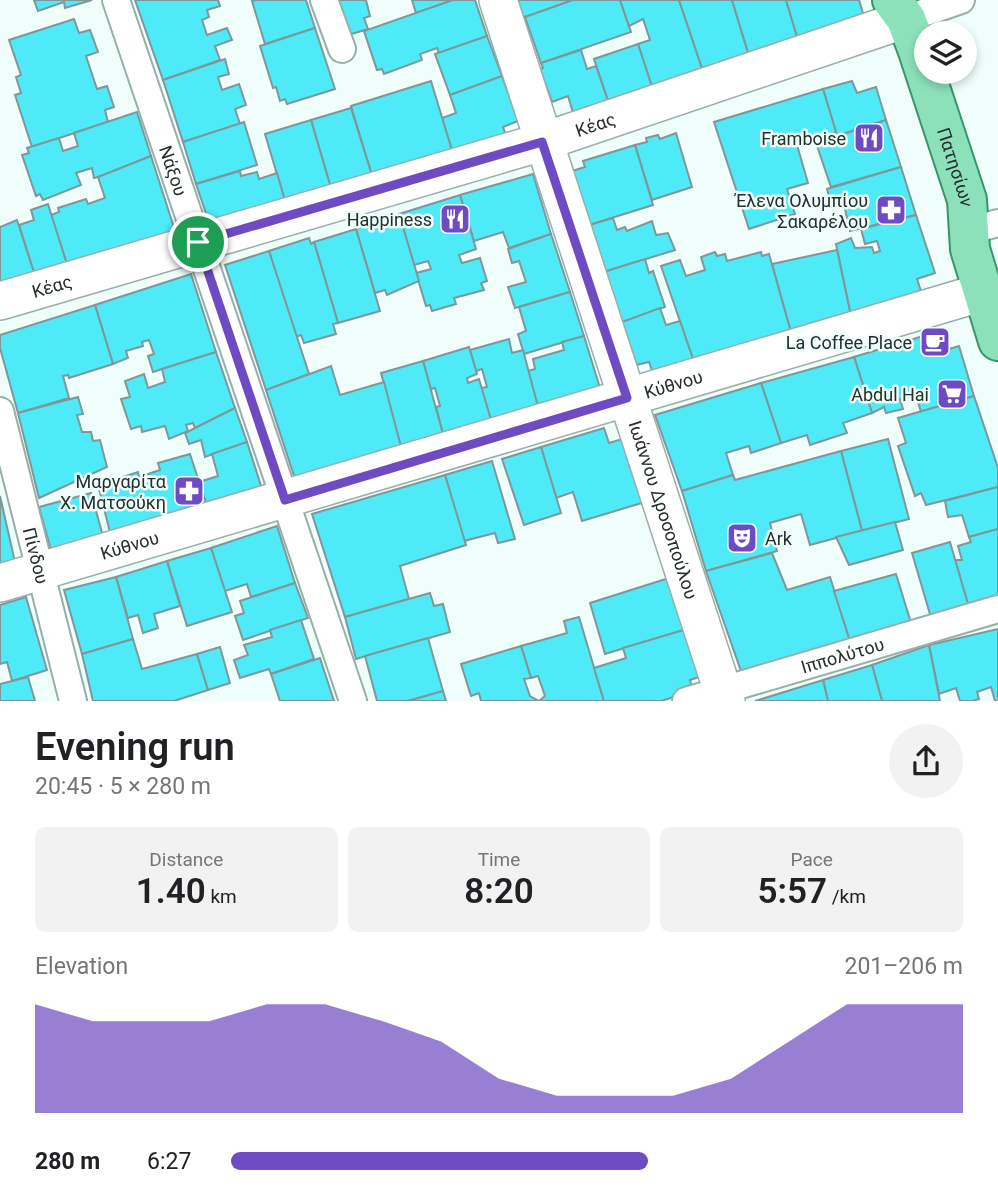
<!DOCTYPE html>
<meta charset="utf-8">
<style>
:root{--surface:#fff;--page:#f2f2f2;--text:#202124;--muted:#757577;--accent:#6e4ac3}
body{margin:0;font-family:Roboto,sans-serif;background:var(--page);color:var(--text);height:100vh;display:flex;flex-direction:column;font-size:26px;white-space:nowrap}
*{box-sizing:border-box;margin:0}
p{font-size:23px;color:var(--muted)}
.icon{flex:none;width:38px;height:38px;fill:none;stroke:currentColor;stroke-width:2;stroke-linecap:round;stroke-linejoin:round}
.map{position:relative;height:701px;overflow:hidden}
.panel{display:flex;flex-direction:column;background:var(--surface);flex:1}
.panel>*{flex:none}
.buttons{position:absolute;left:914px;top:21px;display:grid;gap:14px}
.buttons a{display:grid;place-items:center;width:63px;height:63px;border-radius:50%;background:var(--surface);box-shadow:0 4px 10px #0003;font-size:35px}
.pin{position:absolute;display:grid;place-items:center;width:60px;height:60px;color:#fff;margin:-30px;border:4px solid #fff;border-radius:50%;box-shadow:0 2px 7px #0007}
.round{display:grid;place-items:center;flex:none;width:74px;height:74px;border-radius:37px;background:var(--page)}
.overview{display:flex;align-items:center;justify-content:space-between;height:119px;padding:0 35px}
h1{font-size:38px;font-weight:600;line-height:52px}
.metrics{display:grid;grid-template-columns:repeat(3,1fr);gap:10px;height:119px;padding:7px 35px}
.metrics div{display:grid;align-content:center;border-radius:10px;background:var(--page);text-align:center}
.metrics b{font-size:35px;font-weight:600}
.metrics small{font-size:19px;font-weight:400}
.metrics p{font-size:19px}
.chart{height:196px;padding:14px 35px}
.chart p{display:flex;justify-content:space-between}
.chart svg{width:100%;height:126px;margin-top:7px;fill:var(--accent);opacity:.7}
ul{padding:0 35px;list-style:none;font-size:23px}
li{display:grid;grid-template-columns:112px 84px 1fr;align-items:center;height:52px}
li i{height:18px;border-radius:9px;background:var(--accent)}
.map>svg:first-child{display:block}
.building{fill:#4feaf8;stroke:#7f9799;stroke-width:2}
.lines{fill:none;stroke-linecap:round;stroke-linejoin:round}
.street-casing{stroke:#97afaa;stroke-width:30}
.secondary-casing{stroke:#97afaa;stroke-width:40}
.primary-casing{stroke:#36956b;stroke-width:42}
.street{stroke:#fff;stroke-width:26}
.secondary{stroke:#fff;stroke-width:37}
.primary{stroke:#8ce1bb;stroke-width:38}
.route-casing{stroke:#fff;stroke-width:14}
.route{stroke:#6e4ac3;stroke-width:9}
.labels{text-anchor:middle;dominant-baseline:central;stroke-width:5;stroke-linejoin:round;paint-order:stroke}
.street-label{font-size:18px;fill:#242e2c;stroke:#effefb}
.poi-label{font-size:18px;fill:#242e2c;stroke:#effefb;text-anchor:end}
</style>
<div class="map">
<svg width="998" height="701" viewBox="0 0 998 701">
<rect width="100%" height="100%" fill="#effefb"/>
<!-- building -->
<g class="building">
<polygon points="34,0 92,0 65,8 64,2 38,11"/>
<polygon points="135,0 218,0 220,6 207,10 209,17 202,20 207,35 227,28 232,40 215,46 220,60 163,80"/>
<polygon points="256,0 306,0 315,28 265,44 252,1"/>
<polygon points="338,0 366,0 370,16 364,18 368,29 345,36 333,2"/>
<polygon points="412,0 453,0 416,13"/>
<polygon points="453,0 475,0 487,36 439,53 437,48 420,54 422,60 384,74 382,69 377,70 364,31"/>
<polygon points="516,0 573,0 525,17 522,16"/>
<polygon points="573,0 620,0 631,32 541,63 525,17"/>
<polygon points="620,0 679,0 704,74 653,90 638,44 650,40 643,19 629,26"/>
<polygon points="679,0 732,0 750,59 704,74"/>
<polygon points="732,0 786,0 799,43 750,59"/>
<polygon points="786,0 859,0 866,23 799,43"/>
<polygon points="74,19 79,33 90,30 98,52 86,56 97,89 107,86 114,107 105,110 108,122 32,147 15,95 21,93 16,77 21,75 9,40"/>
<polygon points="315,28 335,89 287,104 285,99 280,101 276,87 273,88 260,46"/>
<polygon points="487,36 502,76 450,95 435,54"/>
<polygon points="638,44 653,90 609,104 594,59"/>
<polygon points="581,50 587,69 596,66 609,104 574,116 568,96 552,102 540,69 543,68 541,63"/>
<polygon points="225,59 229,74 218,77 222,90 239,84 246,105 235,109 240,124 183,142 163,80"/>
<polygon points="502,76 518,121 503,127 509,143 454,157 442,118 456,113 450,95"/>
<polygon points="431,81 454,157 374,182 351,106"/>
<polygon points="852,81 857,93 876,87 886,120 837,136 823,89"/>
<polygon points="823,89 836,132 797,145 808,183 787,189 795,214 749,229 714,122"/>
<polygon points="351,108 374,182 333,195 311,120"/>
<polygon points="137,112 151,156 98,177 94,178 92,168 76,173 81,185 43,200 40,194 36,196 22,155 29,153 27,148 59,138 63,151 78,146 74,133"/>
<polygon points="311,120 333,195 287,208 265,134"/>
<polygon points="886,120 901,167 831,187 816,143"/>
<polygon points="244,122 257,165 196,184 183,142"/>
<polygon points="676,133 692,187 652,200 635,145 647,142 646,138 658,135 660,139"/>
<polygon points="635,145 653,205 586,226 569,172 585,167 583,161"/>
<polygon points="151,156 178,240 70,274 51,215 59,212 58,208 86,199 88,204 105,198 98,177"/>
<polygon points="901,167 916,215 850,231 843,200 831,204 827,189"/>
<polygon points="240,171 241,176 257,172 259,179 277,173 287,208 212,231 196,184"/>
<polygon points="533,174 551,234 509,248 503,232 474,241 460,195"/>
<polygon points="460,195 476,249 459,255 462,263 480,258 487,281 481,283 484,290 454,298 456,304 432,311 430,305 426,306 416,273 431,269 428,261 414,265 399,214"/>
<polygon points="48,204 70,274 38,285 19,225 34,220 31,210"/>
<polygon points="916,215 935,273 917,279 922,294 851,316 836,244 851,238 855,248 872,247 874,253 880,251 877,241 865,244 861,229"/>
<polygon points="382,217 384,222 400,217 419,281 387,295 385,290 375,293 356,229"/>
<polygon points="613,218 617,230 625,227 627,231 652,221 656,235 668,233 675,250 604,272 586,226"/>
<polygon points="17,220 38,285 0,296 0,227"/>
<polygon points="356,229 380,311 338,323 314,242"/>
<polygon points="551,234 570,292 515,308 508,287 526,282 519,261 512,263 508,249"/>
<polygon points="309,238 311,244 314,242 338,323 333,324 336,334 304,343 301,335 296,337 269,251"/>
<polygon points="837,250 851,316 792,336 772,264"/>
<polygon points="269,251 309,374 266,390 225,265"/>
<polygon points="715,252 717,256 725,254 727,261 761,252 762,256 769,254 792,336 695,365 661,266 680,260 686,276 705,270 701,257"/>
<polygon points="645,259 649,273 653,271 665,307 622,322 604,272"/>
<polygon points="191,274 216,352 153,372 148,356 154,354 149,340 142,342 143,346 126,351 128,358 113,364 95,305"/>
<polygon points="570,292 584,336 524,354 518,334 526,331 519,307"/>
<polygon points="95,305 113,364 69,378 68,375 63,376 69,398 18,413 0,348 0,335"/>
<polygon points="660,308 666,325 680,321 695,365 654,376 649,362 636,365 622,322"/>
<polygon points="933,333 939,352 959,346 974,396 921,412 916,395 900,399 903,409 886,413 884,407 872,413 854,357"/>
<polygon points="584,336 600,388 538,407 528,371 535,369 533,359 564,350 562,342"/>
<polygon points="509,339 512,353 523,350 538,407 491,420 481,388 487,387 482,369 476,371 470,350"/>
<polygon points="469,347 477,374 467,378 468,383 479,379 491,420 443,434 436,407 440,406 435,388 431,389 423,361"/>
<polygon points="216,352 235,408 195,428 193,423 186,425 188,431 169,439 165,426 142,432 141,426 131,429 121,399 130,397 125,381 144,374 148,388 165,382 162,369"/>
<polygon points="854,357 872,413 843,423 847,433 810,445 807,435 781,443 761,383"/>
<polygon points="423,361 443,434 401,447 381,373"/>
<polygon points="331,366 340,395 384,382 401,447 296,482 266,390"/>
<polygon points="761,383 781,443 751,453 749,446 726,453 733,475 682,491 655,415"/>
<polygon points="974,396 998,468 998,487 926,505 921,493 915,496 898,446 906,443 898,418"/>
<polygon points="78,397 83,414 77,415 82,432 91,432 93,441 100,440 107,467 39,498 18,413"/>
<polygon points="235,408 247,442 205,457 201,440 189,444 185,433"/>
<polygon points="604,428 609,443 626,438 645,502 582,521 573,492 556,498 541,447"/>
<polygon points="888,439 909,519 862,531 841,451"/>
<polygon points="247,442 263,492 247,497 245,491 233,495 235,501 208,509 199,482 218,476 212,454"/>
<polygon points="541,447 561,513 524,525 502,459"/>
<polygon points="841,451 862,531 810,545 801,514 770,523 777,551 706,571 682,491 733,475 735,480"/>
<polygon points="190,454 208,509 111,536 98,485 138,472 139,477 160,470 158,463"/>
<polygon points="492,461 515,539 498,543 495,533 464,541 445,475"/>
<polygon points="445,475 466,545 400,566 409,599 345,617 312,514"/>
<polygon points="998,487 998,529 969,537 962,515 948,517 945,501"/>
<polygon points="91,493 103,536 51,550 39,507"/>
<polygon points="0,496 15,562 0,567"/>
<polygon points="895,522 903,550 849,565 836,537"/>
<polygon points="277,526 295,583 251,597 247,584 225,591 211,548"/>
<polygon points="998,529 998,602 970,611 955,560 962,560 958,546 971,542 969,537"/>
<polygon points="950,542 970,611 932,621 912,553"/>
<polygon points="211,548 232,612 187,626 167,561"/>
<polygon points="772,553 787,590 830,577 851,644 742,674 706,571"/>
<polygon points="167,561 180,606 154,614 158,628 143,633 138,615 128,618 116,577"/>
<polygon points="896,574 912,626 851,644 834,591"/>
<polygon points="116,577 133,639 82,654 64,590"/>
<polygon points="672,577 687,629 605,654 590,603"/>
<polygon points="295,583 308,618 243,640 235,616 244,613 240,601"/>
<polygon points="430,593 434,606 443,604 450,632 356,659 345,617"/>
<polygon points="26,597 47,670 12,681 7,662 0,664 0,605"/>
<polygon points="579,617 604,701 539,701 545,696 538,676 531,678 521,646 567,633 564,621"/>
<polygon points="301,620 314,659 271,674 269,669 240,678 234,660 248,655 244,645 272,637 270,630"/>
<polygon points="687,629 702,676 690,680 693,691 661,701 604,701 594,668 626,658 623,648"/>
<polygon points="998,629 998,701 995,701 991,687 977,692 979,699 973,701 960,701 956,688 939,694 929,645"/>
<polygon points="428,638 443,691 408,701 377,701 365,656"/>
<polygon points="133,639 142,669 197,654 208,690 174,701 93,701 82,654"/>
<polygon points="929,645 940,701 882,701 872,665"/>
<polygon points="521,646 531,678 524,679 530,696 539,701 481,701 479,693 471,696 461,664"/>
<polygon points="220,647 230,683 208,690 197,654"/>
<polygon points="320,658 334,701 280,701 271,674"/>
<polygon points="872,665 882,701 828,701 823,680"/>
<polygon points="28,677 35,701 0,701 0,684"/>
<polygon points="823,680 828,701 755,701"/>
<polygon points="443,691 446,701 408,701"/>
</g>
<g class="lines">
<!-- street casing -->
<g class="street-casing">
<g id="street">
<path id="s1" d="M116 0 353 701"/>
<polyline points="324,0 342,49"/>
<polyline points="906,19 961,0"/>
<polyline points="968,231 998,223"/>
<path id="s2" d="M0 411 73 701"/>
<path id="s3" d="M686 701 998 609"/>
</g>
</g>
<!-- secondary casing -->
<g class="secondary-casing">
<g id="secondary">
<path id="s4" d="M498 0 726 701"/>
<path id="s5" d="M0 301 542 142 906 19"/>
<path id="s6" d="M0 583 983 292"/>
</g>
</g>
<!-- primary casing -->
<g class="primary-casing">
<g id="primary">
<path id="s7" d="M892 0 906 19 918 51 967 200 970 249 998 341"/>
</g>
</g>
<!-- street -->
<use href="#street" class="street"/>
<!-- secondary -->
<use href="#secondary" class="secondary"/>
<!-- primary -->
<use href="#primary" class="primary"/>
</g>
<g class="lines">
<!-- route casing -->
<g class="route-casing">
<polygon id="route" points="542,142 627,398 285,500 198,242"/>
</g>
<!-- route -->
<use href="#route" class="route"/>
</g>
<!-- icons -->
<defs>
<g id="restaurant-square" transform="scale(1.575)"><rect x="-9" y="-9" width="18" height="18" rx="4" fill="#6e4ac3" stroke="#effefb"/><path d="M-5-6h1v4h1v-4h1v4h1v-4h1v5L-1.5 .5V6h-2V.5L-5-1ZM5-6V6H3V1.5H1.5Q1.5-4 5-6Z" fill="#fff"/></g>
<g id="pharmacy-square" transform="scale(1.575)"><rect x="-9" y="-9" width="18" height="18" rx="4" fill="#6e4ac3" stroke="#effefb"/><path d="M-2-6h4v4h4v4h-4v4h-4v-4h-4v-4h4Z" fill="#fff"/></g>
<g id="cafe-square" transform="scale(1.575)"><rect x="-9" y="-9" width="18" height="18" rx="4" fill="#6e4ac3" stroke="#effefb"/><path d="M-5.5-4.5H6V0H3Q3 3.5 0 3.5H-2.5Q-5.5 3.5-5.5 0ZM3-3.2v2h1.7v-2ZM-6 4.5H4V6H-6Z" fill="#fff"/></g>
<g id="supermarket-square" transform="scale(1.575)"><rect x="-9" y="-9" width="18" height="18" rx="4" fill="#6e4ac3" stroke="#effefb"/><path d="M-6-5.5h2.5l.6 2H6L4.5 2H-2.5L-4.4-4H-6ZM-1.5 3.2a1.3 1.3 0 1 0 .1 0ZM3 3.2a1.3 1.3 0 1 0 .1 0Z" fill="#fff"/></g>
<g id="theatre-square" transform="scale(1.575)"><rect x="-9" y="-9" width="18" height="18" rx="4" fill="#6e4ac3" stroke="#effefb"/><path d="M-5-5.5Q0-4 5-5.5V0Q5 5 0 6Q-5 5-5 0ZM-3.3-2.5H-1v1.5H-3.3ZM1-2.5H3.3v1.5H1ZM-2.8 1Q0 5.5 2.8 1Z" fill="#fff"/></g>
</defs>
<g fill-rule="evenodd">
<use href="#restaurant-square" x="869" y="138"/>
<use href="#pharmacy-square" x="891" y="210"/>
<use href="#restaurant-square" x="455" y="219"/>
<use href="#cafe-square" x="935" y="342"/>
<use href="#supermarket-square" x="952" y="394"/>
<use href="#pharmacy-square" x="189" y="491"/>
<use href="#theatre-square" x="742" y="538"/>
</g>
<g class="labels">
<!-- street labels -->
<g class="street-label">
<text stroke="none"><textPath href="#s5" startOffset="621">Κέας</textPath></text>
<text stroke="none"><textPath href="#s7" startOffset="180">Πατησίων</textPath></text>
<text stroke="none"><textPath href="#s1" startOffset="180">Νάξου</textPath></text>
<text stroke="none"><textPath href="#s5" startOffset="54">Κέας</textPath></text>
<text stroke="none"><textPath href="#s6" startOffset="702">Κύθνου</textPath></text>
<text stroke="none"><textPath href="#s4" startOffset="536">Ιωάννου Δροσοπούλου</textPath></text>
<text stroke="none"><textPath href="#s6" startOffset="135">Κύθνου</textPath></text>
<text stroke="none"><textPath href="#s2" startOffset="149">Πίνδου</textPath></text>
<text stroke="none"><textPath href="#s3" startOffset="163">Ιππολύτου</textPath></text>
</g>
<!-- poi labels -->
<g class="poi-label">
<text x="846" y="138">Framboise</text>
<text x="868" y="200">Έλενα Ολυμπίου<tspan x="868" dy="21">Σακαρέλου</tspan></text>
<text x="432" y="219">Happiness</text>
<text x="912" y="342">La Coffee Place</text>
<text x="929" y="394">Abdul Hai</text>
<text x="166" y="481">Μαργαρίτα<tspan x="166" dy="21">Χ. Ματσούκη</tspan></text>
<text x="765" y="538" text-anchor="start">Ark</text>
</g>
</g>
</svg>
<div class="buttons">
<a><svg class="icon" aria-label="layers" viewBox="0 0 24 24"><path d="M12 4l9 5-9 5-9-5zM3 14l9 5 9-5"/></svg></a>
</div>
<div class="pin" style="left:198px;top:242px;background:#1e9e55"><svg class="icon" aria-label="arrive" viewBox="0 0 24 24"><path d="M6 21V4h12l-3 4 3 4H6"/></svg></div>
</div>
<section class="panel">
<div class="overview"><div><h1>Evening run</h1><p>20:45 · 5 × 280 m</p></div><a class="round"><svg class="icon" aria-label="share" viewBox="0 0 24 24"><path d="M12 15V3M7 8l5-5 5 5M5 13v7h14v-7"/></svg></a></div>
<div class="metrics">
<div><p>Distance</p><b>1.40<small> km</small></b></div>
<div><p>Time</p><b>8:20</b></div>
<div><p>Pace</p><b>5:57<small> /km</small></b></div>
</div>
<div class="chart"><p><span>Elevation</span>201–206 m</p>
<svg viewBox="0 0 160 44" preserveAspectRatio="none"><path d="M0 44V6L10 12L20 12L30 12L40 6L50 6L60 12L70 19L80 32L90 38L100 38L110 38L120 32L130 19L140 6L150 6L160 6V44z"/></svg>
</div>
<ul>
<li><b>280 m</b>6:27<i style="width:57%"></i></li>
</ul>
</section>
